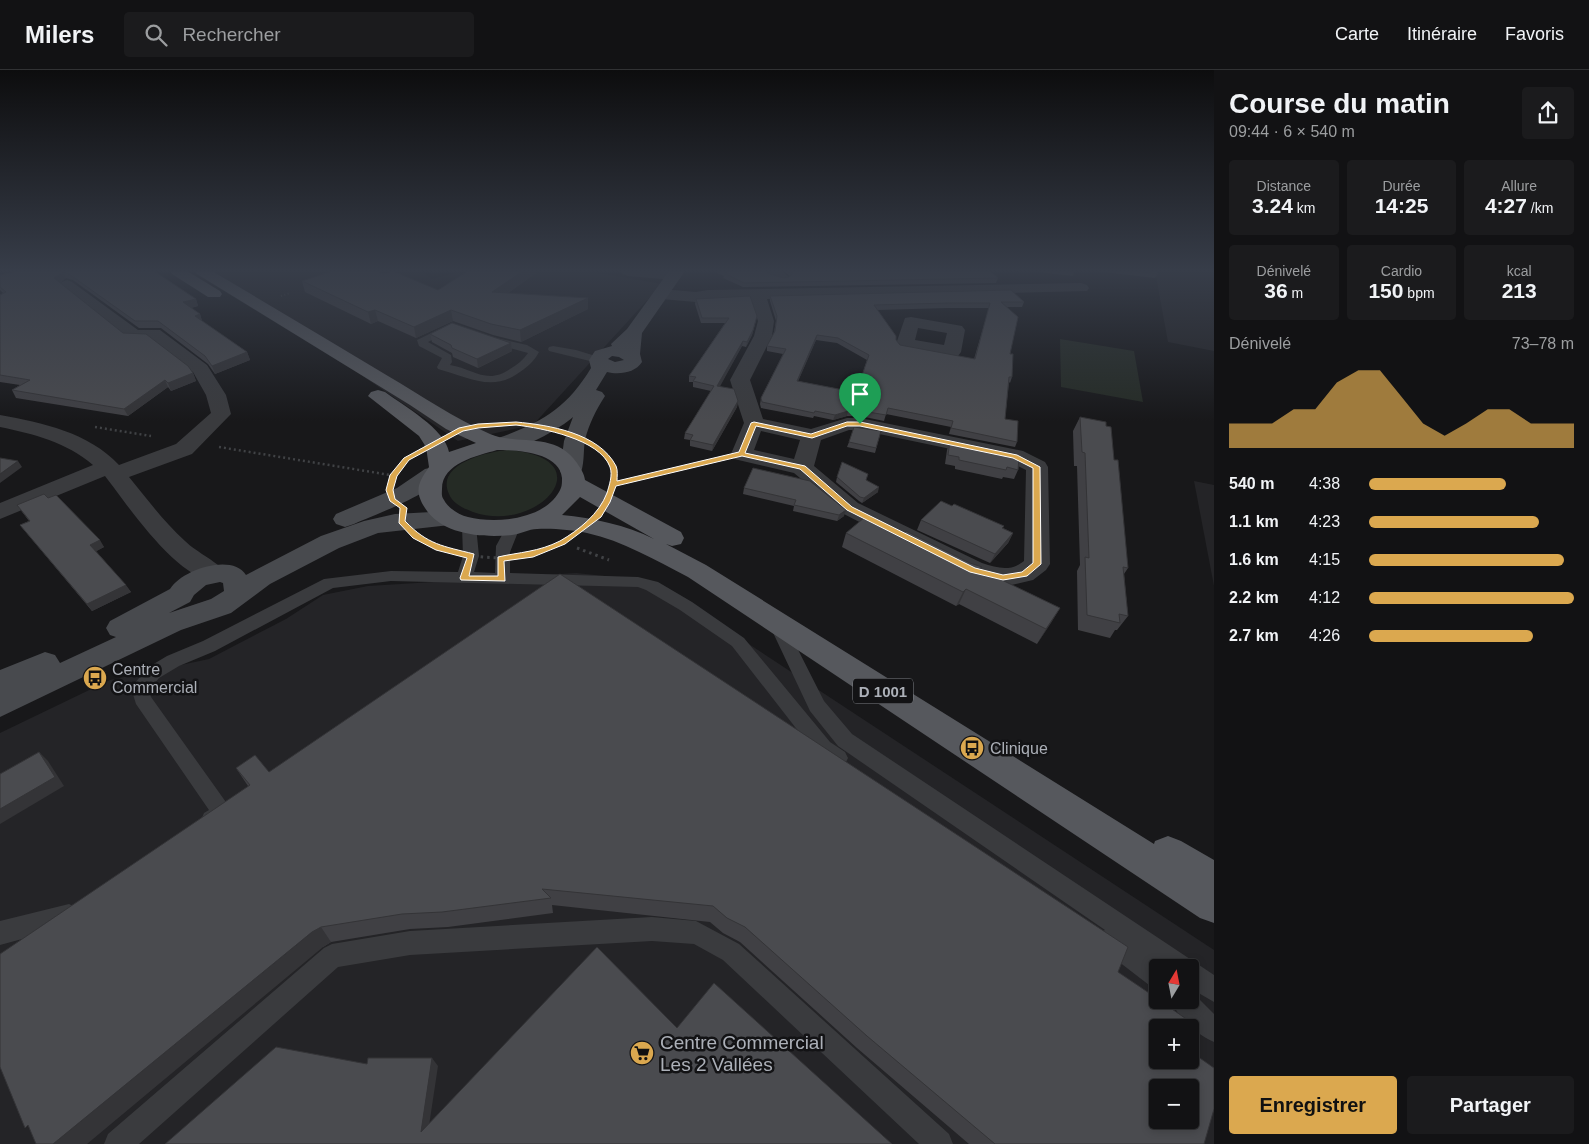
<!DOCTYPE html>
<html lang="fr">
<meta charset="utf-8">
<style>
:root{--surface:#121214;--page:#1b1b1d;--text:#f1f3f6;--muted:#9c9ea0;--line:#313234;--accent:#dba84f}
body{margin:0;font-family:Helvetica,sans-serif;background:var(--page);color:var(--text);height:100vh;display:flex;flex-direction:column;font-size:19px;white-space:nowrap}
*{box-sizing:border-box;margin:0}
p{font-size:16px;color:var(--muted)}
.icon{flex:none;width:28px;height:28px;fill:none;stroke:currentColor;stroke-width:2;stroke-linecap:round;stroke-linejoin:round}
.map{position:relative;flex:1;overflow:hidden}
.drawer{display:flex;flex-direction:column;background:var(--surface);width:375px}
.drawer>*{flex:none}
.needle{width:32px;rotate:10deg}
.fabs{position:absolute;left:1149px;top:889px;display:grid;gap:10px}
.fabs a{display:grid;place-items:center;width:50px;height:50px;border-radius:5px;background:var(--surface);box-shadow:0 2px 8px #0003,0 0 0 1px var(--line);font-size:25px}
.pin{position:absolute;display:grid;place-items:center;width:42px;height:42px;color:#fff;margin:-51px -21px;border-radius:50% 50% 50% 0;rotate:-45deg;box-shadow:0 0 5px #0007}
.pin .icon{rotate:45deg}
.round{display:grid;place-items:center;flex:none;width:52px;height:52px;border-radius:5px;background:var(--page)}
.overview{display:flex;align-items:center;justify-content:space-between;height:85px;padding:0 15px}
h1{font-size:28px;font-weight:800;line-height:38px}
.figures{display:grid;grid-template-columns:repeat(3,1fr);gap:8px;height:85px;padding:5px 15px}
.figures div{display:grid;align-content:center;border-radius:5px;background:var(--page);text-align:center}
.figures b{font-size:21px;font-weight:800}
.figures small{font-size:14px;font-weight:400}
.figures p{font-size:14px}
.chart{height:140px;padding:10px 15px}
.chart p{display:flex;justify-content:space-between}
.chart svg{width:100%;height:90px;margin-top:5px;fill:var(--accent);opacity:.7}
.action{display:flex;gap:10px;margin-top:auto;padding:10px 15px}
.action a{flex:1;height:58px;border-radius:5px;background:var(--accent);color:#111;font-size:20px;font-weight:800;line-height:58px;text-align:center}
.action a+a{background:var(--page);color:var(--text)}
ul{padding:0 15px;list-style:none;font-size:16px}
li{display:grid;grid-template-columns:80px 60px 1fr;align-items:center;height:38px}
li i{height:12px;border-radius:6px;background:var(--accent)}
header{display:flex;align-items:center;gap:30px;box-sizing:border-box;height:70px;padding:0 25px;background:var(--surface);border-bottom:1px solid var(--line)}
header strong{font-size:24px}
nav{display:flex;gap:28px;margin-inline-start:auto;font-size:18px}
.search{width:350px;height:45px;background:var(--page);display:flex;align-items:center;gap:12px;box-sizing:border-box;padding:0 18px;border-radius:5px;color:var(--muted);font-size:19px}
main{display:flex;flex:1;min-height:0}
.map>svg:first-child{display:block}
.built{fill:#242427;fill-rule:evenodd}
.green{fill:#252b25}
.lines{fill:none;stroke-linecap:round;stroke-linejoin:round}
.path-far2{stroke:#404245;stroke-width:2;stroke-dasharray:1 2.5;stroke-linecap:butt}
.path-far1{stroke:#404245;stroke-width:2.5;stroke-dasharray:2 3;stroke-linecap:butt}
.path{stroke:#404245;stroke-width:3;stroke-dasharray:2.5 4;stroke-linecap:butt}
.lane{fill:#3a3b3e;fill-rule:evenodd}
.street{fill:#3a3b3e;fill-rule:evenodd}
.secondary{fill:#484a4e;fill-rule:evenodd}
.primary{fill:#56585d;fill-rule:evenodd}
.wall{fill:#404044;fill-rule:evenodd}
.shaded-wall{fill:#343437}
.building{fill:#4a4b4f;stroke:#343437;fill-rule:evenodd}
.route{fill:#dba84f;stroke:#fff;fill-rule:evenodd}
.labels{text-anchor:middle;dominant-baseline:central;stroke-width:5;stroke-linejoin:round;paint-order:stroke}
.shield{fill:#131315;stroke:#7e8187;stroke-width:1}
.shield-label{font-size:15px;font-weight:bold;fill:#acb0b8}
.poi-label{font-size:16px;fill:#acb0b8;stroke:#131315;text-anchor:start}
.near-poi-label{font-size:19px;fill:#acb0b8;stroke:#131315;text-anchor:start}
</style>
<header>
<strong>Milers</strong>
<div class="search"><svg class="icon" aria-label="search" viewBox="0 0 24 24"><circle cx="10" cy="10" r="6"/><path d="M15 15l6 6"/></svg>Rechercher</div>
<nav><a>Carte</a><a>Itinéraire</a><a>Favoris</a></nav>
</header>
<main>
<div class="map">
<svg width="1214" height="1074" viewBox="0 0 1214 1074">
<rect width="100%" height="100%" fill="#18181a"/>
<!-- built -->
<g class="built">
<polygon points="191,201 422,201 432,209 464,201 587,201 662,214 533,355 458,371 361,305"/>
<polygon points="1155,201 1214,201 1214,281 1168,272"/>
<polygon points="1194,411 1214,415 1214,516"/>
<path d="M576 503 653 511 1214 880V1074H0V663L110 610 209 589 286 549 323 525 368 516ZM1158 898H1190V930H1158ZM1158 958H1190V990H1158ZM1158 1018H1190V1050H1158Z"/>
</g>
<!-- green -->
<g class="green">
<polygon points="1060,269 1134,281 1143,332 1061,317"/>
<path d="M507 380C606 387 539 465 473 442 463 438 453 434 449 424 435 394 487 382 507 380Z"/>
</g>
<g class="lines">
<!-- path-far2 -->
<polyline class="path-far2" points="281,226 290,223"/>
<!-- path-far1 -->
<g class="path-far1">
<polyline points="95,357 151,366"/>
<polyline points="219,377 390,405"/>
<polyline points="621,413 719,389"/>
<path d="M403 438C399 435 394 432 392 427 379 395 446 362 470 357 507 349 598 356 613 398 618 410 609 427 603 438"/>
</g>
<!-- path -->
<g class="path">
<path d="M401 436 403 438 402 451C453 504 562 500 604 436"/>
<polyline points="577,478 609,490"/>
</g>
<!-- lane -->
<g class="lane">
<path d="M452 253 492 267 527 275 539 282C534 292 526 298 517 304 491 322 465 306 438 299L437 297 442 288 419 276 417 270ZM453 259 485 271 528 283C523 290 517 295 510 299 487 315 474 299 450 295L452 292 451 285 428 272Z"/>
<polygon points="553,276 576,280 602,288 603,290 598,293 549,281 548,279 549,277"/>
<path d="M469 451 474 453 476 456 479 486 474 502 495 503 496 476 508 454H518L520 457 510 482V503L638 507 658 512 692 532 744 568 830 672 845 682 848 688 845 694 838 696 816 684 732 576 680 540 646 520 638 517 391 511 333 518 215 581 179 596 159 608 149 620 151 627 233 742C229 751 221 756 211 760L204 757 201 750 204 743 209 740 136 634 131 618 147 598 167 586 203 571 324 509 391 501 458 502 463 486 462 456 464 453Z"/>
<polygon points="776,546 782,548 784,552 824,631 852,664 1214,905 1214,932 1190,918 1190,898 1158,898 1158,918 1149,915 1101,878 1097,870 1101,862 1105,860 838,676 810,641 768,552 770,548"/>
<polygon points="69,834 77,838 81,846 77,854 0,875 0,851"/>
<polygon points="652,847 696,851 739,874 949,1064 953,1074 919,1074 723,890 694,874 652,871 410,885 338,897 139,1074 104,1074 108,1064 324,878 332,874 410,861"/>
<path d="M1190 920 1214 944V972C1196 964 1178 948 1171 930H1190Z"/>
</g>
<!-- street -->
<g class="street">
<polygon points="620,201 676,201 682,205 679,208 674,210 628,206 623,204"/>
<path d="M763 201H781L790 208 787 211C778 213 767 208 763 201Z"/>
<path d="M67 210 72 212 138 260H160L207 295 226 325 231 344 192 384 129 407C147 429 164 452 185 471 196 482 220 493 227 504L223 510C184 521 127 434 105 406L0 449V433L93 395C66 372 34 364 0 357V345C43 353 88 362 119 395L176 374 211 343 206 325 193 302 150 269H128L62 218 59 215 62 212Z"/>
<path d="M1081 213 1087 215 1089 218 1087 221 767 229 774 251 772 266 750 310 763 349 811 359 847 348H860L1023 381 1045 392 1048 397 1050 494 1046 500 1033 510 1003 517 964 506 842 443 794 403 734 389 731 384 744 353 730 310 754 266 758 251 751 229 696 232 661 229 655 227 653 224 655 221 661 219 696 222 708 220ZM849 360H860L1008 391 1026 400 1024 491C1010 502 998 498 982 493L858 433 814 396 821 370ZM761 361 800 370 794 389 754 380Z"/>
<path d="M911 247 962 256 965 260 961 282 958 286 952 287 899 278 896 274 905 248ZM918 258 947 263 944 275 915 270Z"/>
</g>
<!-- secondary -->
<g class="secondary">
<path d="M669 201H685L642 263 640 284 642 292C635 303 619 305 607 302L596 320 602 322 605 326C596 340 589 354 585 370 583 381 585 397 579 406L571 408 563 406 560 401 564 371 573 347C558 360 519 383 498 378L495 373 498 368C541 353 567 338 591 298L589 290 595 281 612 276 611 274 627 259ZM612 286 619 287 624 290 615 292 608 289Z"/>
<path d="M433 397 441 399 444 404C429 426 378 443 354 454L345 457 336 454 333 449 336 444 397 418 425 399Z"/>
<path d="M450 441 459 444 462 449 459 454 378 463 339 478 270 514 231 543 181 560 0 647V600L45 582 55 585 60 593 116 567 110 565 106 558 110 551 170 519C182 499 233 483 246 505L321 466 364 451 395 444ZM220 512 223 513 224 521 211 529 169 543 190 532 194 525 206 515Z"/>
</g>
<!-- primary -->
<g class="primary">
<polygon points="170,201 187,201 220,221 222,224 220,227 208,227 172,204"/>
<path d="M194 201H212C271 236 330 271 388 306 422 326 454 348 490 364 518 376 555 361 577 393 581 399 584 403 585 410L681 462 684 468 681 474 672 476 666 474 706 495 1154 774 1155 771 1168 766 1181 771 1214 790V853L1200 848 688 507C655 490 623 471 587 463 572 460 552 458 537 459 529 459 520 464 512 465 483 468 442 465 425 438 414 421 418 413 429 397L426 377 419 366 368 326 371 322 378 320 385 322C404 336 445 359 449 382L476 373 446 359 410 335 197 204ZM497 380C516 380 560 382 562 408 562 414 562 417 559 422 543 450 495 454 468 447 459 445 448 438 444 430 441 426 442 423 442 419 442 393 477 386 497 380ZM580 427 654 469C626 455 593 448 562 445Z"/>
</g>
</g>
<!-- wall -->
<g class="wall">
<polygon points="18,201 127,201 196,229 198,236 191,238 200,244 202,251 247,282 250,290 215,304 208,294 161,258 139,258 73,210 66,208 60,213 123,263 193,303 196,311 171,321 168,317 128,346 16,328 12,320 20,315 0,312 0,225 3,223 0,220 0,205"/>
<polygon points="468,201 536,201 536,203 508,223 588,239 521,272 493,265 453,251 416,268 378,251 371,254 305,222 302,211 384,204 438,220"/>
<polygon points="717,201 765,201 770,204 784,208 789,207 790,206 784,201 990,201 998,208 996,213 743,217 723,208 724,206 717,203"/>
<polygon points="1030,201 1077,201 1076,202 1074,202 1073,206"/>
<polygon points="1095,201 1157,201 1158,204 1155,208"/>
<path d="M770 226 1024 232 1022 237H1007L1012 307 1010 313 1009 312 1005 349 1017 372 1015 377 949 364 951 357 886 344 884 351 860 346H847L833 350 814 346 813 348 761 338 760 334 761 328 783 284 767 281V276L774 262 776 251 770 231ZM947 238H989L974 289 900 275 896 270 877 240ZM816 270 837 273 867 290 857 320 849 321 798 311Z"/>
<polygon points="696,229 757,246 752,265 746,277 742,276 719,317 738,331 737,337 712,381 690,376 690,370 684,369 685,363 711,321 693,317 693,312 689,312 689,306 725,253 701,253 695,234"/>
<polygon points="430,264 511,273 512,281 478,298 453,287 452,283 432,272"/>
<polygon points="1080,347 1106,356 1114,390 1128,498 1124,504 1128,546 1117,560 1115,560 1110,568 1078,560 1077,501 1080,495 1077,396 1074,396 1073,361"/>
<polygon points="881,361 875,383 847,377 849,372"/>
<polygon points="950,371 1018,400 1014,409 1003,407 1002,409 955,399 955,396 945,394 947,380"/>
<polygon points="753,398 844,446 837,451 793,441 794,436 743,424 744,418"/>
<polygon points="837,407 866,410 878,422 862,433 859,431 836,412"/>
<polygon points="48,428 104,477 96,481 131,522 92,541 20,455 29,451 17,435"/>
<polygon points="952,436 1004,456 1003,458 1013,463 1008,473 990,493 917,460 921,450"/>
<polygon points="846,463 982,497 980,500 1060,538 1037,574 959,534 956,536 842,477"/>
<polygon points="236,698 269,702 1118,902 1158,958 1204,1074 969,1074 857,978 740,872 723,863 710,852 552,835 553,843 448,857 410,859 331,872 323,877 248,716"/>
</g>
<!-- shaded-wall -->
<g class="shaded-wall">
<polygon points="523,201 536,201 536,203 494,233 492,222"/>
<polygon points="63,202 66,208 57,215 54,208"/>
<polygon points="588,228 588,239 521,272 520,260"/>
<polygon points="196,229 198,236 186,239 183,232"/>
<polygon points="375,240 378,251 371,254 368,242"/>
<polygon points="451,240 453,251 416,268 414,257"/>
<polygon points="200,244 202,251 195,246"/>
<polygon points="757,246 752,265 746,277 747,272"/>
<polygon points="817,265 816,270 796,316 797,311"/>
<polygon points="743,271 742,276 717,322 717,316"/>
<polygon points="511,273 512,281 478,298 477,289"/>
<polygon points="247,282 250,290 215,304 212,296"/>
<polygon points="193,303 196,311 171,321 168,313"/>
<polygon points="165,310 168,317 128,346 124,339"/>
<polygon points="738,331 737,337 712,381 713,375"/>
<polygon points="848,341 847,346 833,350 835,345"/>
<polygon points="18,391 22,397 0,413 0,404"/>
<polygon points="879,417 878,422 862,433 864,428"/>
<polygon points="846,440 844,446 837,451 839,445"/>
<polygon points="1013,463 1008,473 990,493 995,484"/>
<polygon points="100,470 104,477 95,482 90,475"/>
<polygon points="126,515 131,522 92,541 87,534"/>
<polygon points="966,519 959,534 956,536 963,522"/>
<polygon points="1060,538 1051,553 1037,574 1046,559"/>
<polygon points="39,682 48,691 64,716 0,754 0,739"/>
<polygon points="321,857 331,872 323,877 87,1074 53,1074 312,862"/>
<polygon points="432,988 438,996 427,1069 421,1062"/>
</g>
<!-- building -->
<g class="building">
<polygon points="18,201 127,201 128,202 131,201 154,201 196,229 183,232 200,244 195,246 247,282 212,296 205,286 158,251 135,251 69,204 63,202 54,208 123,263 146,264 188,296 193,303 168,313 165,310 124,339 12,320 30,310 0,305 0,225 6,222 0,217 0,205"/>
<polygon points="332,201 376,201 384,204 393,201 438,220 468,201 523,201 492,222 588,228 520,260 491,254 451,240 414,257 375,240 368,242 302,211"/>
<polygon points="724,201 765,201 770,204 784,208 789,207 793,203 790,201 990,201 998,208 744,213 724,203 727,202"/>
<polygon points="1136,201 1157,201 1158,204"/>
<path d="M1011 220 1024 232H1001L1018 247 1010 284H1013L1012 307H1009L1005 349 1018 351 1017 372 951 358 953 351 888 338 886 345 862 341H848L835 345 815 341 814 343 762 332 761 328 786 279 767 276 775 261 777 246 770 226ZM948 233H990L975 289 900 275 896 270V266L874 235ZM817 265 838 268 869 285 857 320 850 319 849 321 797 311Z"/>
<polygon points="750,226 757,246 753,260 747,272 743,271 717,316 734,319 738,331 713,375 690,370 693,365 685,363 714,316 693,311 696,307 689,306 729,248 702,248 696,229"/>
<polygon points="452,253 511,273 477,289 452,278 451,275 430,264"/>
<polygon points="1080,347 1106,352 1106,356 1111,357 1114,390 1118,390 1128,498 1123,497 1128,546 1119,544 1120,553 1087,545 1085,487 1089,488 1085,383 1082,382"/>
<polygon points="854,357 881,361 876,378 849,372"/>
<polygon points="950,371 1012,383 1019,387 1018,400 1007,397 1006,400 959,390 959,387 948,385"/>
<polygon points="0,388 18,391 0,404"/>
<polygon points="842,392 868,404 866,410 879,417 864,428 860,427 837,407"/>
<polygon points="753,398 810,411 846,440 839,445 794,435 796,430 744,418"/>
<polygon points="44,424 48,428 56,425 100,470 90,475 126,515 87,534 20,455 30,451 17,435"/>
<polygon points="941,431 952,436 954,434 1004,456 1002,458 1013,463 995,484 921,450"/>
<polygon points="865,447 902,465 906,461 970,493 982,497 979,499 1060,538 1046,559 966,519 963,522 846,463"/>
<path d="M560 504 1128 877 1118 902 1158 929V930H1159L1195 955 1190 970V958H1158V990H1190V981L1214 998V1039L1204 1074H995L867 966 745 857 727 848 713 836 542 819 551 828 442 842 402 844 321 857 312 862 53 1074H36L28 1055 25 1058 0 997V884L250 715 236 698 255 685 269 702ZM1158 1018H1190V1050H1158Z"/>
<polygon points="39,682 55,707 0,739 0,704"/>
<polygon points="597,877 677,958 714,913 892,1074 165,1074 276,977 367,994 368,988 432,988 421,1062"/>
</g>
<!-- sky -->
<linearGradient id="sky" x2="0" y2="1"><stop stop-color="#0d0d0e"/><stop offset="0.57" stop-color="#373d49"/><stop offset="1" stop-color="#373d49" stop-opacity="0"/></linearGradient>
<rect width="1214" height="351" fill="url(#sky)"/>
<!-- route -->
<path class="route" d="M516 352C549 355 599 363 616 396 618 400 617 407 617 411L739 382 751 353 754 352 811 364 847 352H860L1017 385 1040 397 1041 494 1027 506 1003 510 970 502 847 440 800 399 742 386 616 416 610 432 601 447 565 474 533 487 504 491 505 511 461 510 460 508 467 488 436 480 413 468 399 453 400 438 390 431 386 420 390 405 404 388 459 358 478 354ZM516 355C542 358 600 369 610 397 613 405 609 416 607 423 599 444 579 460 560 471 538 482 520 482 498 487V506H469L474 484C443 476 428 475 405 451L407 438 395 429 393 420 397 406 409 390 463 361 478 358ZM756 356 812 368 847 356H860L1013 388 1033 398V493L1022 502 1003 505 975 498 852 437 805 396 745 383Z"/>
<!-- icons -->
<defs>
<g id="bus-disc" transform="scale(1.25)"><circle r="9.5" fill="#dba84f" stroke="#131315"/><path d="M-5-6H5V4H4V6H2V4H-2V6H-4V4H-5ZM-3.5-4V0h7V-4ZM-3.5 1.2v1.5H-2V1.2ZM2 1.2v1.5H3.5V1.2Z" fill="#111"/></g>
<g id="supermarket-disc" transform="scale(1.25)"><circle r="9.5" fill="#dba84f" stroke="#131315"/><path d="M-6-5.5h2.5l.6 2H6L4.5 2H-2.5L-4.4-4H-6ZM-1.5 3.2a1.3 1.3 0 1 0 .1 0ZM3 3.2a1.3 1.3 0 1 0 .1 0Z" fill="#111"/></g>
</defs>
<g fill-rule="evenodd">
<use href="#bus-disc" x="95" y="608"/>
<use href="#bus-disc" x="972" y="678"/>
<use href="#supermarket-disc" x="642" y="983"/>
</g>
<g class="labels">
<!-- shield labels -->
<rect class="shield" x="853" y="608.5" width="60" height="25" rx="4"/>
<g class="shield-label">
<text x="883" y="621">D 1001</text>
</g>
<!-- poi labels -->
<g class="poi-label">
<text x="112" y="599">Centre<tspan x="112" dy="18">Commercial</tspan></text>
<text x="990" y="678">Clinique</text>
</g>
<!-- near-poi labels -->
<g class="near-poi-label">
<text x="660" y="972">Centre Commercial<tspan x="660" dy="22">Les 2 Vallées</tspan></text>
</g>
</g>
</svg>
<div class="fabs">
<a><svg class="needle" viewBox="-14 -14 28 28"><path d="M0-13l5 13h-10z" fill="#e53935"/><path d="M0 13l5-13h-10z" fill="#9c9ea0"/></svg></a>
<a>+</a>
<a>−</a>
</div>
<div class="pin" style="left:860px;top:354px;background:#1e9e55"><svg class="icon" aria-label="arrive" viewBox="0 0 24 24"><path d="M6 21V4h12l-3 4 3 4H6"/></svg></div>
</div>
<section class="drawer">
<div class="overview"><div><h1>Course du matin</h1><p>09:44 · 6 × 540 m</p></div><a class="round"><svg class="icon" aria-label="share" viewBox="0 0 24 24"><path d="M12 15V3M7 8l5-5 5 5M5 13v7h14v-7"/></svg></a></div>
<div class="figures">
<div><p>Distance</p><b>3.24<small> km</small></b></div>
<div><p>Durée</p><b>14:25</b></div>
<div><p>Allure</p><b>4:27<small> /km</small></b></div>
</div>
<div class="figures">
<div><p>Dénivelé</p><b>36<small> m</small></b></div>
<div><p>Cardio</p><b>150<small> bpm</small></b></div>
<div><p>kcal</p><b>213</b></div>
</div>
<div class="chart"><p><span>Dénivelé</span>73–78 m</p>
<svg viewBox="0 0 160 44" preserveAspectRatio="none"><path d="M0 44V32L10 32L20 32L30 25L40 25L50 12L60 6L70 6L80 19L90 32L100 38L110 32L120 25L130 25L140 32L150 32L160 32V44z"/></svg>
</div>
<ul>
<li><b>540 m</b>4:38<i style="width:67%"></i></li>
<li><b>1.1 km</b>4:23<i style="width:83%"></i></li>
<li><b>1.6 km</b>4:15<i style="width:95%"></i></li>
<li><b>2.2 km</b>4:12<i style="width:100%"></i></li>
<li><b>2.7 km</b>4:26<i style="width:80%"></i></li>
</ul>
<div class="action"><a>Enregistrer</a><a>Partager</a></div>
</section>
</main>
